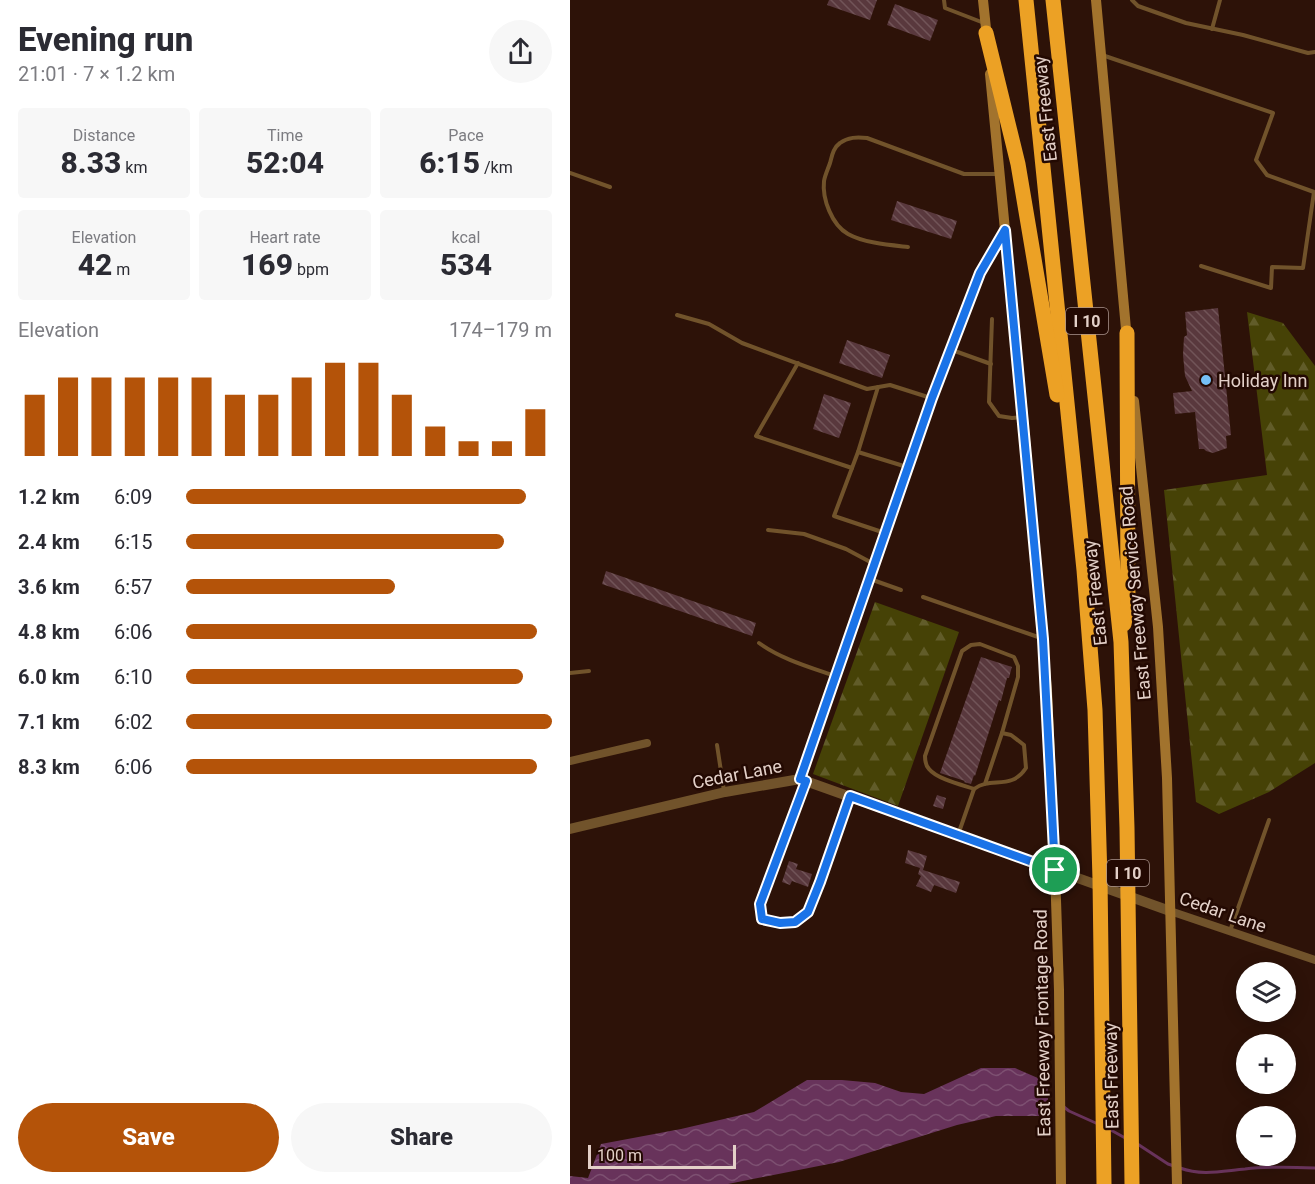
<!DOCTYPE html>
<meta charset="utf-8">
<style>
:root{--surface:#fff;--page:#f7f7f7;--text:#2b2b33;--muted:#7c7c81;--accent:#b45309}
body{margin:0;font-family:Roboto,sans-serif;background:var(--page);color:var(--text);height:100vh;display:flex;flex-direction:column;font-size:22px;white-space:nowrap}
*{box-sizing:border-box;margin:0}
p{font-size:20px;color:var(--muted)}
.icon{flex:none;width:33px;height:33px;fill:none;stroke:currentColor;stroke-width:2;stroke-linecap:round;stroke-linejoin:round}
.map{position:relative;flex:1;overflow:hidden}
.drawer{display:flex;flex-direction:column;background:var(--surface);width:570px}
.drawer>*{flex:none}
.buttons{position:absolute;left:666px;top:962px;display:grid;gap:12px}
.buttons a{display:grid;place-items:center;width:60px;height:60px;border-radius:50%;background:var(--surface);box-shadow:0 3px 15px #0003;font-size:30px}
.scale{position:absolute;left:18px;bottom:15px;width:148px;box-sizing:border-box;padding-left:6px;border:3px solid #e3d0c8;border-top:0;font-size:16px;line-height:21px;white-space:nowrap;color:#e3d0c8;-webkit-text-stroke:4px #230902;paint-order:stroke}
.pin{position:absolute;display:grid;place-items:center;width:51px;height:51px;color:#fff;margin:-26px;border:3px solid #fff;border-radius:50%;box-shadow:0 2px 6px #0007}
.round{display:grid;place-items:center;flex:none;width:63px;height:63px;border-radius:32px;background:var(--page)}
.overview{display:flex;align-items:center;justify-content:space-between;height:102px;padding:0 18px}
h1{font-size:33px;font-weight:800;line-height:45px}
.stats{display:grid;grid-template-columns:repeat(3,1fr);gap:9px;height:102px;padding:6px 18px}
.stats div{display:grid;align-content:center;border-radius:6px;background:var(--page);text-align:center}
.stats b{font-size:30px;font-weight:800}
.stats small{font-size:16px;font-weight:400}
.stats p{font-size:16px}
.chart{height:168px;padding:12px 18px}
.chart p{display:flex;justify-content:space-between}
.chart svg{width:100%;height:108px;margin-top:6px;stroke:var(--accent);stroke-width:6}
.primary-button{display:flex;gap:12px;margin-top:auto;padding:12px 18px}
.primary-button a{flex:1;height:69px;border-radius:36px;background:var(--accent);color:#fff;font-size:24px;font-weight:800;line-height:69px;text-align:center}
.primary-button a+a{background:var(--page);color:var(--text)}
ul{padding:0 18px;list-style:none;font-size:20px}
li{display:grid;grid-template-columns:96px 72px 1fr;align-items:center;height:45px}
li i{height:15px;border-radius:8px;background:var(--accent)}
main{display:flex;flex:1;min-height:0}
.map>svg:first-child{display:block}
.forest{fill:url(#forest-firs)}
.water{fill:url(#water-waves)}
.lines{fill:none;stroke-linecap:round;stroke-linejoin:round}
.stream{stroke:#68335b;stroke-width:3}
.building{fill:url(#building-back-hatch)}
.service{stroke:#71532b;stroke-width:4}
.minor{stroke:#71532b;stroke-width:8}
.tertiary{stroke:#71532b;stroke-width:10}
.secondary{stroke:#a2732d;stroke-width:10}
.motorway{stroke:#eca125;stroke-width:15}
.route-casing{stroke:#fff;stroke-width:12}
.route{stroke:#1a73e8;stroke-width:8}
.poi-dot{fill:#75c0f6;stroke:#230902;stroke-width:2}
.labels{text-anchor:middle;dominant-baseline:central;stroke-width:5;stroke-linejoin:round;paint-order:stroke}
.shield{fill:#230902;stroke:#a9948d;stroke-width:1.5}
.shield-label{font-size:16px;font-weight:bold;fill:#e3d0c8}
.street-label{font-size:18px;fill:#e3d0c8;stroke:#230902}
.poi-label{font-size:18px;fill:#e3d0c8;stroke:#230902;text-anchor:start}
</style>
<main>
<section class="drawer">
<div class="overview"><div><h1>Evening run</h1><p>21:01 · 7 × 1.2 km</p></div><a class="round"><svg class="icon" aria-label="share" viewBox="0 0 24 24"><path d="M12 15V3M7 8l5-5 5 5M5 13v7h14v-7"/></svg></a></div>
<div class="stats">
<div><p>Distance</p><b>8.33<small> km</small></b></div>
<div><p>Time</p><b>52:04</b></div>
<div><p>Pace</p><b>6:15<small> /km</small></b></div>
</div>
<div class="stats">
<div><p>Elevation</p><b>42<small> m</small></b></div>
<div><p>Heart rate</p><b>169<small> bpm</small></b></div>
<div><p>kcal</p><b>534</b></div>
</div>
<div class="chart"><p><span>Elevation</span>174–179 m</p>
<svg viewBox="0 0 160 44" preserveAspectRatio="none"><path d="M5 44V19M15 44V12M25 44V12M35 44V12M45 44V12M55 44V12M65 44V19M75 44V19M85 44V12M95 44V6M105 44V6M115 44V19M125 44V32M135 44V38M145 44V38M155 44V25"/></svg>
</div>
<ul>
<li><b>1.2 km</b>6:09<i style="width:93%"></i></li>
<li><b>2.4 km</b>6:15<i style="width:87%"></i></li>
<li><b>3.6 km</b>6:57<i style="width:57%"></i></li>
<li><b>4.8 km</b>6:06<i style="width:96%"></i></li>
<li><b>6.0 km</b>6:10<i style="width:92%"></i></li>
<li><b>7.1 km</b>6:02<i style="width:100%"></i></li>
<li><b>8.3 km</b>6:06<i style="width:96%"></i></li>
</ul>
<div class="primary-button"><a>Save</a><a>Share</a></div>
</section>
<div class="map">
<svg width="745" height="1184" viewBox="0 0 745 1184">
<defs>
<pattern id="forest-firs" width="22" height="20" patternUnits="userSpaceOnUse" patternTransform="scale(1.5)"><rect width="22" height="20" fill="#464206"/><path d="M5 1l3.5 6h-7zM16 11l3.5 6h-7z" fill="#615c29"/></pattern>
<pattern id="water-waves" width="16" height="10" patternUnits="userSpaceOnUse" patternTransform="scale(1.5)"><rect width="16" height="10" fill="#68335b"/><path d="M0 5q4-4 8 0t8 0" fill="none" stroke="#7d5071"/></pattern>
<pattern id="building-back-hatch" width="6" height="6" patternUnits="userSpaceOnUse" patternTransform="scale(1.5)"><rect width="6" height="6" fill="#59383d"/><path d="M-1 5l2 2M0 0l6 6M5-1l2 2" fill="none" stroke="#715458"/></pattern>
</defs>
<rect width="100%" height="100%" fill="#2d1208"/>
<!-- forest -->
<g class="forest">
<polygon points="677,312 713,323 745,366 745,763 699,792 649,814 626,802 594,490 697,475"/>
<polygon points="305,602 389,632 328,806 243,774"/>
</g>
<!-- water -->
<polygon class="water" points="411,1068 445,1068 477,1082 479,1116 426,1116 387,1125 269,1162 158,1184 0,1184 0,1176 18,1178 31,1144 111,1129 184,1112 237,1080 272,1080 305,1083 331,1092 354,1094"/>
<g class="lines">
<!-- stream -->
<g class="stream">
<polyline points="494,1107 499,1111 528,1124"/>
<polyline points="539,1129 557,1139"/>
<polyline points="566,1143 598,1164 604,1166"/>
<path d="M610 1168C632 1176 652 1171 675 1169 698 1166 722 1167 745 1168"/>
</g>
</g>
<!-- building -->
<g class="building">
<polygon points="259,0 307,0 300,20 257,5"/>
<polygon points="325,4 368,20 360,41 317,25"/>
<polygon points="327,201 387,221 381,239 321,220"/>
<polygon points="648,308 661,435 656,436 657,448 643,453 636,451 634,449 629,449 625,412 605,414 603,393 622,391 615,376 613,355 614,337 617,335 615,312"/>
<polygon points="277,340 320,355 312,378 269,363"/>
<polygon points="254,394 281,403 269,438 243,429"/>
<polygon points="36,571 186,623 182,636 32,584"/>
<polygon points="411,657 442,667 441,670 439,678 437,678 431,701 429,700 405,776 404,775 401,784 394,782 395,781 370,773"/>
<polygon points="367,795 376,798 373,809 363,806"/>
<polygon points="338,850 357,856 353,870 390,882 386,893 364,885 361,892 346,886 351,876 348,874 350,868 335,863"/>
<polygon points="219,861 228,864 226,869 242,874 238,887 222,881 220,885 212,882"/>
</g>
<g class="lines">
<!-- service -->
<g class="service">
<polyline points="374,0 375,8 414,23"/>
<polyline points="562,0 568,6 616,23 673,35 738,53 745,52"/>
<polyline points="642,29 650,0"/>
<polyline points="532,55 703,113 686,160 697,175 744,192 733,268 702,267 701,288 631,266"/>
<polyline points="0,173 40,187"/>
<path d="M338 247C320 245 294 243 278 234 262 225 252 199 254 181 255 175 258 169 260 163 262 156 263 148 270 143 278 137 287 137 297 138L394 174H429"/>
<polyline points="107,315 139,324 172,343 297,389 320,385 361,398"/>
<polyline points="422,319 419,402 429,416 442,418 452,417"/>
<polyline points="382,350 421,364"/>
<polyline points="228,363 186,436 282,468"/>
<polyline points="308,387 288,452 337,467"/>
<polyline points="288,452 264,516 315,533"/>
<polyline points="198,530 234,534 276,549 304,564"/>
<polyline points="300,579 331,590"/>
<polyline points="353,597 471,638"/>
<path d="M189 643C211 659 239 667 265 676"/>
<polyline points="0,673 19,671"/>
<polyline points="147,745 154,791"/>
<polyline points="236,782 190,904 192,919 210,923 225,922 238,912 250,882 280,797"/>
<path d="M404 789C392 785 367 779 359 769 356 766 355 760 355 756L392 651 401 645 410 644 444 657 448 666V677L432 733"/>
<path d="M388 835 404 789C421 776 441 791 456 768L454 745 441 735 432 733 415 784"/>
<polyline points="660,931 699,820"/>
</g>
<!-- minor -->
<g class="minor">
<polyline points="0,761 77,743"/>
<polyline points="230,779 362,398 410,273 435,230"/>
<polyline points="600,911 745,960"/>
</g>
<!-- tertiary -->
<polyline class="tertiary" points="0,829 155,792 230,779 600,911"/>
<!-- secondary -->
<g class="secondary">
<polyline points="413,0 417,38"/>
<polyline points="526,0 557,340"/>
<polyline points="420,74 453,417 477,691 485,870 489,990 491,1184"/>
<polyline points="564,401 588,627 597,778 607,1184"/>
</g>
<!-- motorway -->
<g class="motorway">
<polyline points="456,0 514,570 525,710 530,879 534,1184"/>
<polyline points="483,0 551,642 557,828 562,1184"/>
<polyline points="416,33 448,164 487,395"/>
<polyline points="554,624 558,603 557,333"/>
</g>
</g>
<g class="lines">
<!-- route casing -->
<g class="route-casing">
<polygon id="route" points="435,230 473,639 485,870 280,796 250,882 238,912 225,922 210,923 192,919 190,904 236,781 230,779 362,398 410,273"/>
</g>
<!-- route -->
<use href="#route" class="route"/>
</g>
<!-- markers -->
<circle class="poi-dot" cx="636" cy="380" r="6"/>
<g class="labels">
<!-- shield labels -->
<g class="shield">
<rect x="496" y="308" width="42" height="26" rx="4.5"/>
<rect x="537" y="860" width="42" height="26" rx="4.5"/>
</g>
<g class="shield-label">
<text x="517" y="321">I 10</text>
<text x="558" y="873">I 10</text>
</g>
<!-- street labels -->
<g class="street-label">
<text transform="translate(475 109) rotate(-96)">East Freeway</text>
<text transform="translate(525 593) rotate(-96)">East Freeway</text>
<text transform="translate(565 593) rotate(-95)">East Freeway Service Road</text>
<text transform="translate(167 774) rotate(-11)">Cedar Lane</text>
<text transform="translate(653 912) rotate(19)">Cedar Lane</text>
<text transform="translate(472 1023) rotate(-91)">East Freeway Frontage Road</text>
<text transform="translate(541 1076) rotate(-91)">East Freeway</text>
</g>
<!-- poi labels -->
<g class="poi-label">
<text x="648" y="380">Holiday Inn</text>
</g>
</g>
</svg>
<div class="buttons">
<a><svg class="icon" aria-label="layers" viewBox="0 0 24 24"><path d="M12 4l9 5-9 5-9-5zM3 14l9 5 9-5"/></svg></a>
<a>+</a>
<a>−</a>
</div>
<div class="scale">100 m</div>
<div class="pin" style="left:485px;top:870px;background:#1e9e55"><svg class="icon" aria-label="arrive" viewBox="0 0 24 24"><path d="M6 21V4h12l-3 4 3 4H6"/></svg></div>
</div>
</main>
